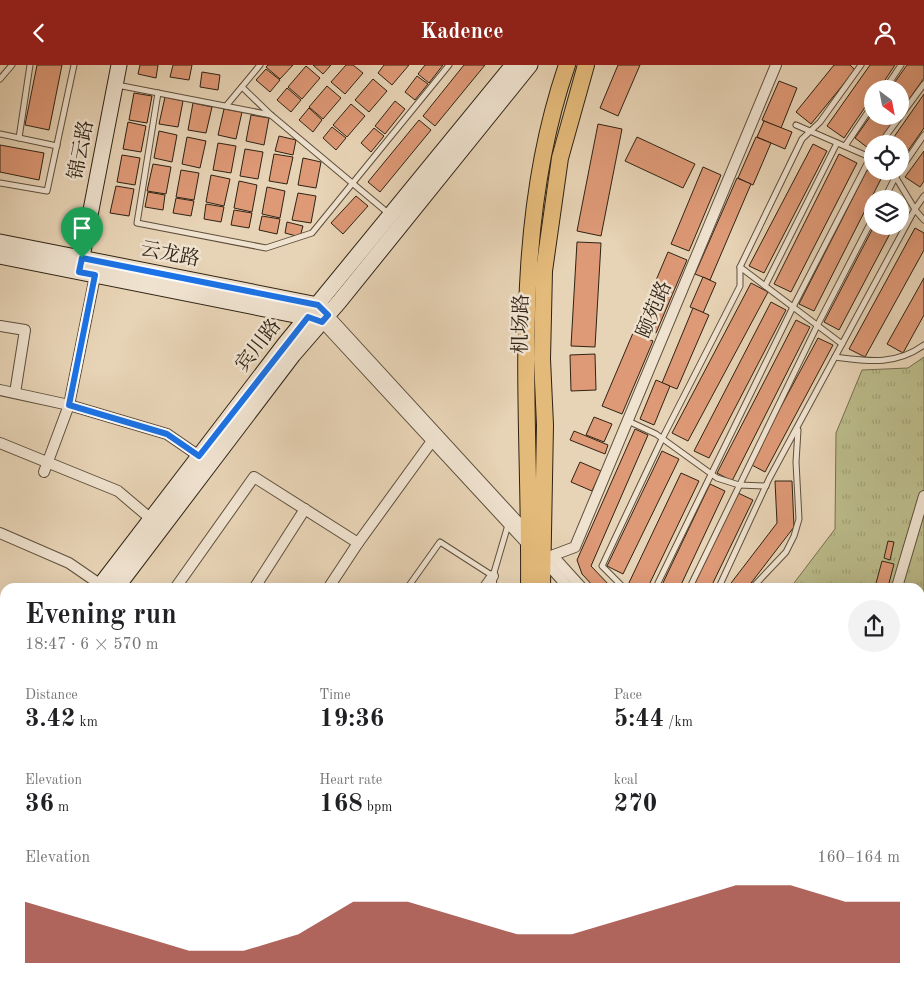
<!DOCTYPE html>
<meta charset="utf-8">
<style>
:root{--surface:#fff;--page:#f2f2f2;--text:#202124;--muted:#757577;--accent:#8f2418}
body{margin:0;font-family:"Old Standard TT","Noto Serif SC",serif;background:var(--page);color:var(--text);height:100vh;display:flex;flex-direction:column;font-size:19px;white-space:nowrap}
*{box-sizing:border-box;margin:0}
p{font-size:16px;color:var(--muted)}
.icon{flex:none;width:28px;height:28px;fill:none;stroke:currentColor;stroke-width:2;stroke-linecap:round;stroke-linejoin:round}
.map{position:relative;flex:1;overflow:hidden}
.details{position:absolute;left:0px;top:518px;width:925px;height:406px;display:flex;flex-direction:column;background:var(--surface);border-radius:15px 15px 0 0;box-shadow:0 5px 20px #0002}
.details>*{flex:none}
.needle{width:32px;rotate:148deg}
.tools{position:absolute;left:864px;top:15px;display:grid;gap:10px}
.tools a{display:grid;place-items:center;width:45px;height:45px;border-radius:50%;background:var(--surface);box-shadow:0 5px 20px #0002;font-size:25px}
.pin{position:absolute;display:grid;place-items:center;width:42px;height:42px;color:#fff;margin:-51px -21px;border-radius:50% 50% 50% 0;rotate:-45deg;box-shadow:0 0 5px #0007}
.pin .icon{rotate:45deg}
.round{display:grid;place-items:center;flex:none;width:52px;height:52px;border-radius:26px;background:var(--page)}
.overview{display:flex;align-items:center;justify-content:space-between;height:85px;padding:0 25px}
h1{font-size:28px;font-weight:600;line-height:38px}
.stats{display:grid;grid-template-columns:repeat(3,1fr);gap:8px;height:85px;padding:5px 25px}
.stats div{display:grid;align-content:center}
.stats b{font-size:25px;font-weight:600}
.stats small{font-size:14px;font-weight:400}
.stats p{font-size:14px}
.chart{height:140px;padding:10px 25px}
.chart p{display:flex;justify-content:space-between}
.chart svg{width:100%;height:90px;margin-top:5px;fill:var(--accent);opacity:.7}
header{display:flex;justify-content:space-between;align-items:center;height:65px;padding:0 25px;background:var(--accent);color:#fff;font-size:22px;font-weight:600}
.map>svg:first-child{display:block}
.grass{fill:url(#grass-tufts);stroke:#756f4f}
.forest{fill:url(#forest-crowns);stroke:#756f4f}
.building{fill:#de9976;stroke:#2f2314}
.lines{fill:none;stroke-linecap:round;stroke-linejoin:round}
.primary-tunnel{stroke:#c2b095;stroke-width:16;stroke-dasharray:16 8;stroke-linecap:butt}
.lane-casing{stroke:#5d4f3c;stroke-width:7}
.street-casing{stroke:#5d4f3c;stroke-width:12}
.secondary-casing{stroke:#2f2314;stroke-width:17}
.primary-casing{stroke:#2f2314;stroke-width:18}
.lane{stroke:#efe2cf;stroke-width:5}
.street{stroke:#efe2cf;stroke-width:10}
.secondary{stroke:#efe2cf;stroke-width:15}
.primary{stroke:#e4ba7a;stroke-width:16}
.route-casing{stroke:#fff;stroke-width:10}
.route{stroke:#1a73e8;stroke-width:6}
.labels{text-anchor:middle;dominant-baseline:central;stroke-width:5;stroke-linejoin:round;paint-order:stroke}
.street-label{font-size:20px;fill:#2f2314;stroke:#efe2cf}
</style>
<header><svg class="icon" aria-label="back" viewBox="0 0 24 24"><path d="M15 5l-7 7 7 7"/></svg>Kadence<svg class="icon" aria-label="person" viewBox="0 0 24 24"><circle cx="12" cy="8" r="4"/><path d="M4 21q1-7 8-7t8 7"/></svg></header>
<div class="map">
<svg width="924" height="923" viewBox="0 0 924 923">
<defs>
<pattern id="grass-tufts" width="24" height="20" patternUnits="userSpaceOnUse" patternTransform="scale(1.25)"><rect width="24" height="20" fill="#bbbb8a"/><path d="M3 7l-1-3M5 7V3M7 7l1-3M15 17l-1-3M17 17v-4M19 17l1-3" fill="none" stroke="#a1a076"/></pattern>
<pattern id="forest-crowns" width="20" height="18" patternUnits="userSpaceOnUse" patternTransform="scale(1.25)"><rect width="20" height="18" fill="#bbbb8a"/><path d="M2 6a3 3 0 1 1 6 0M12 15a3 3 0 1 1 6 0" fill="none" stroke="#a1a076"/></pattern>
</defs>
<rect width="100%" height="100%" fill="#e7d3b5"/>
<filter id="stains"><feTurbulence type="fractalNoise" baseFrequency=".004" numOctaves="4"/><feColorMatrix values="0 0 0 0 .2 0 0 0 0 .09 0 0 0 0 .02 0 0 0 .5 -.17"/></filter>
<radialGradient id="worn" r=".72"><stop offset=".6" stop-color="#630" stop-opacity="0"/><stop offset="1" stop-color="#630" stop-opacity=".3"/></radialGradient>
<!-- grass -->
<polygon class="grass" points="924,292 924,841 920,837 920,522 791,522 835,464 836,368 862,305 908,303"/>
<!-- forest -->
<polygon class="forest" points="0,885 5,885 5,919 33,919 34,923 0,923"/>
<!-- building -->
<g class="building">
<polygon points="37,0 62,0 49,65 25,60"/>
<polygon points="140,0 158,0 156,13 138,9"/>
<polygon points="173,0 192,0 189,15 170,12"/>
<polygon points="268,0 293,0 280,14 266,2"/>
<polygon points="313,0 331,0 323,9"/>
<polygon points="346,0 353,0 363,8 345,29 331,17"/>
<polygon points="384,0 409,0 392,20 378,8"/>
<polygon points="425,0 443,0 429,18 418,9"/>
<polygon points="464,0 485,0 435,61 423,51"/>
<polygon points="618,0 640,0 618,51 600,43"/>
<polygon points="834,0 850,0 855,5 811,59 796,47"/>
<polygon points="870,0 895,0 879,24 872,24 872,32 844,73 827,61"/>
<polygon points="907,0 924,0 924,13 900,47 900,24 890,24"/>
<polygon points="306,1 320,13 302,34 288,22"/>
<polygon points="266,4 280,15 270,27 256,15"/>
<polygon points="202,7 220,10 218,25 200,22"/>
<polygon points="417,11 428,19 415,35 405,27"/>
<polygon points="373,14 387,26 369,47 355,35"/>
<polygon points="779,16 797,23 781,63 762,55"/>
<polygon points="327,21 341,33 323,54 309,42"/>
<polygon points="287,23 301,35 291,47 277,35"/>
<polygon points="134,28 152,31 147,58 129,55"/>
<polygon points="924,29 924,63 900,97 900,79 889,79"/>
<polygon points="165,32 183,36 178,62 159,59"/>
<polygon points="395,36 405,44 385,69 375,61"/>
<polygon points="193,38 212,42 206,68 188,65"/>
<polygon points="351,39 365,51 347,72 333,60"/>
<polygon points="309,43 322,55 313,67 299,55"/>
<polygon points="224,44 242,47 236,74 218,70"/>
<polygon points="872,49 872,51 897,51 878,79 872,79 872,86 855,73"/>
<polygon points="251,50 269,53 264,80 246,76"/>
<polygon points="419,55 431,65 380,127 368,117"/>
<polygon points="764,56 792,67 785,84 757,72"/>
<polygon points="128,57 146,61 141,87 123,84"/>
<polygon points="598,59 622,64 601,171 577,166"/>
<polygon points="332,62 346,73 336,85 323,73"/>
<polygon points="374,63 384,71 371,87 361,78"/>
<polygon points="159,66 177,70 172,97 154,93"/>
<polygon points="279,71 296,75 293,90 275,86"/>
<polygon points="187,72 206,76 200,103 182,99"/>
<polygon points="637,72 695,99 683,123 625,96"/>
<polygon points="756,72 771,78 753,120 738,113"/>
<polygon points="218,78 236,81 231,108 213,105"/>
<polygon points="813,79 827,86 764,208 749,201"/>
<polygon points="0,80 44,88 39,115 0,107"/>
<polygon points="245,84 263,87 258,114 240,111"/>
<polygon points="924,86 924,116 920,122 905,112"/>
<polygon points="274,89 293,92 287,119 269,116"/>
<polygon points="839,89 857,98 791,227 774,219"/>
<polygon points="122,90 140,93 135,120 117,117"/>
<polygon points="303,93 321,97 316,123 298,120"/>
<polygon points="153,99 171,102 166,129 147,126"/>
<polygon points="703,102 721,110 689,186 671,179"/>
<polygon points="181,105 199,108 194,135 176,132"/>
<polygon points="867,105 882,112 814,246 799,239"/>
<polygon points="211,110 230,114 224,141 206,137"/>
<polygon points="737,113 751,119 710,215 695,209"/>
<polygon points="239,116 257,120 252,147 234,143"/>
<polygon points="116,121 134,124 129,151 110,148"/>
<polygon points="267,122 285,126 280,153 262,149"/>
<polygon points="148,127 165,130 163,145 145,142"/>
<polygon points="298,128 316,131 311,158 292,155"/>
<polygon points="356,131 368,141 343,169 331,158"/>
<polygon points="176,133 194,136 191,151 173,148"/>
<polygon points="206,139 224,142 221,157 204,154"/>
<polygon points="234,145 252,148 249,163 231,160"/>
<polygon points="262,151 280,154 277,169 259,165"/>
<polygon points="287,157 303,161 300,172 285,168"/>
<polygon points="874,161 894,161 839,265 824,257"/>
<polygon points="915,163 924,168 924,185 865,292 849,284"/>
<polygon points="577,177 601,178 595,282 571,281"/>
<polygon points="668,187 687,195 656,268 637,260"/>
<polygon points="703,212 716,218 703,248 690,242"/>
<polygon points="924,213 924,250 903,288 887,279"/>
<polygon points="751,218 768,227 688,376 672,368"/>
<polygon points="771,237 786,245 709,393 694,386"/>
<polygon points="693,243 709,250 677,324 662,318"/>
<polygon points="796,255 810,262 732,416 717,408"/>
<polygon points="633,268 653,276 622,349 602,341"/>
<polygon points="818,273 833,280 765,407 750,399"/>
<polygon points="595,289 596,325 571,326 570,290"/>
<polygon points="656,315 670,321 654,360 640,354"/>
<polygon points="594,352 612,359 604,377 586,370"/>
<polygon points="635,364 648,370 591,501 611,522 594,522 582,509 577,495"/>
<polygon points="574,366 608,380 605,389 570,375"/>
<polygon points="662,386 679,394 623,509 607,501"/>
<polygon points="580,397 601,406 592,426 571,417"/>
<polygon points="681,408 699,416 648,522 627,522"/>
<polygon points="775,416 792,416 794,462 748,522 728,522 777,458"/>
<polygon points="710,419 725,426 680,522 661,522"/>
<polygon points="738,428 753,435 711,522 693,522"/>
<polygon points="888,476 894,477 890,495 884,493"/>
<polygon points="882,496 894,499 888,522 875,522"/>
<polygon points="5,737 5,775 0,768 0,741"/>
<polygon points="58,919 90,919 86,923 55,923"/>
<polygon points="133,919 156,919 153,923 137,923"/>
</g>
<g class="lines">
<!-- primary-tunnel -->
<polyline class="primary-tunnel" points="453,923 455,919"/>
<!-- lane casing -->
<g class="lane-casing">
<g id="lane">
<polyline points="0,14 12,0"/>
<polyline points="117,20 271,50"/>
<polyline points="242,22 271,50 388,148"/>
<polyline points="885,24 901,0"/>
<polyline points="158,28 137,158 266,183 312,168 449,0"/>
<polyline points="226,41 260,0"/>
<polyline points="796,60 872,93"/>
<polyline points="0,69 57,81"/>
<polyline points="19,73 30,0"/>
<polyline points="880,79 924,19"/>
<polyline points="845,81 872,41"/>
<polyline points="900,105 924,70"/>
<polyline points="892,106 916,146 924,155"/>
<polyline points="0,118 47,126 74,0"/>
<polyline points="884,134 897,109"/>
<polyline points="740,202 842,279"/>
<polyline points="765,221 837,78"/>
<path d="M835 292C867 296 895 301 924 280"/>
<polyline points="628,356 656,369 717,413 739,420 766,421"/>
<polyline points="493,511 508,460"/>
<polyline points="408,522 440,477 493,511 494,522"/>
<polyline points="623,522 602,501 662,374 740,221 740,202 802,74 820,57 861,0"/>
<polyline points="656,522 793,242 872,89"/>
<polyline points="690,522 817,261 872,155"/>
<polyline points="719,522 769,414 915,144 924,131"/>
<polyline points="753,522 786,487 794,471 799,454 796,397 798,365"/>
<polyline points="466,919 479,923"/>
</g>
</g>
<!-- street casing -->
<g class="street-casing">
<g id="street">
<polyline points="328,250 529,469"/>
<polyline points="322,257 530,482"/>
<polyline points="0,261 25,265 15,328"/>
<polyline points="0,325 69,340 167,369 199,391"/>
<polyline points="0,378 118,426 151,454"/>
<polyline points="44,407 69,340 96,206"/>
<polyline points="0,468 69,498 101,520"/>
<polyline points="553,491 581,522"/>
<polyline points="176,522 254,412 358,478"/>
<polyline points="255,522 305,444"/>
<polyline points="329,522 358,478 432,376"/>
<polyline points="485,522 493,511"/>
<polyline points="568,522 543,494 575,482 776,0"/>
<polyline points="897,522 924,431"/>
<polyline points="920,728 924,729"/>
<polyline points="920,813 924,817"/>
<polyline points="490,923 491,919"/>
</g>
</g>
<!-- secondary casing -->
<g class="secondary-casing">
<g id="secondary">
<polyline points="0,177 318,240 324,245"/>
<polyline points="0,191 315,254"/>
<polyline points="80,202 119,0"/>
<polyline points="99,522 284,280 513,0"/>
<polyline points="117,522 293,290 339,237 530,0"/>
<polyline points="0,652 5,646"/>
<polyline points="0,677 5,671"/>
<polyline points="0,882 5,882"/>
<polyline points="37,919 38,923"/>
<polyline points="174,923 177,919"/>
</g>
</g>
<!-- primary casing -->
<g class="primary-casing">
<g id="primary">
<path d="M529 522C531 346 508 171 567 0"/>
<polyline points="542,522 545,360 542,294 544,206 560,93 586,0"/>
<polyline points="920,884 924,881"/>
<polyline points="876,923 880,919"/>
</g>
</g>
<!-- lane -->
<use href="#lane" class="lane"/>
<!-- street -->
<use href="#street" class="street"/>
<!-- secondary -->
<use href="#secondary" class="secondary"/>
<!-- primary -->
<use href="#primary" class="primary"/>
</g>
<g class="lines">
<!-- route casing -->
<g class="route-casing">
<polygon id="route" points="82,193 318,240 328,250 322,257 308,252 199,391 167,369 69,340 95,210 79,207"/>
</g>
<!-- route -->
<use href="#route" class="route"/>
</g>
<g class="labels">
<!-- street labels -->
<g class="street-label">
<text transform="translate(82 85) rotate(-79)">锦云路</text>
<text transform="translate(170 190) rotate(11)">云龙路</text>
<text transform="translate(655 245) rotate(-67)">颐苑路</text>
<text transform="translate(522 259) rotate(-89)">机场路</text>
<text transform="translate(259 281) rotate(-52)">宾川路</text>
</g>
</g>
<rect width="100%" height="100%" filter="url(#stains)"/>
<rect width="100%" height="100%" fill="url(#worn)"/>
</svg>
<div class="tools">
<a><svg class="needle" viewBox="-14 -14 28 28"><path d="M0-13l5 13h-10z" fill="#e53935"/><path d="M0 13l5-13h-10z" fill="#757577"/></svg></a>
<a><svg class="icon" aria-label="locate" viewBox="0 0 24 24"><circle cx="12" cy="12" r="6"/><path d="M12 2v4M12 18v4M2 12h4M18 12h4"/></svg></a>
<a><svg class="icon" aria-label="layers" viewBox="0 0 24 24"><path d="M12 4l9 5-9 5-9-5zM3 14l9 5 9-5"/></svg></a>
</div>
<div class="pin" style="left:82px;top:193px;background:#1e9e55"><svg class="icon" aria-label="arrive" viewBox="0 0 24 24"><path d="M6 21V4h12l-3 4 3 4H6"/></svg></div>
<section class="details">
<div class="overview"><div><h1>Evening run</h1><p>18:47 · 6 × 570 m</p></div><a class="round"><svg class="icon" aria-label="share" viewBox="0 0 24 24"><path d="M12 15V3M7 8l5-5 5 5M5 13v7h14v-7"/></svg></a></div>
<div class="stats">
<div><p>Distance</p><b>3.42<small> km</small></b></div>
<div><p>Time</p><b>19:36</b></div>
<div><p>Pace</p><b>5:44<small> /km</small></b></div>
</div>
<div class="stats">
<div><p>Elevation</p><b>36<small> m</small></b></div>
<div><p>Heart rate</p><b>168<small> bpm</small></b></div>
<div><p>kcal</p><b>270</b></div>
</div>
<div class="chart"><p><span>Elevation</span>160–164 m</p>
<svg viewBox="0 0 160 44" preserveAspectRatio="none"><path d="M0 44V14L10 22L20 30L30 38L40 38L50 30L60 14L70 14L80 22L90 30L100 30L110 22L120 14L130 6L140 6L150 14L160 14V44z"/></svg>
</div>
</section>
</div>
